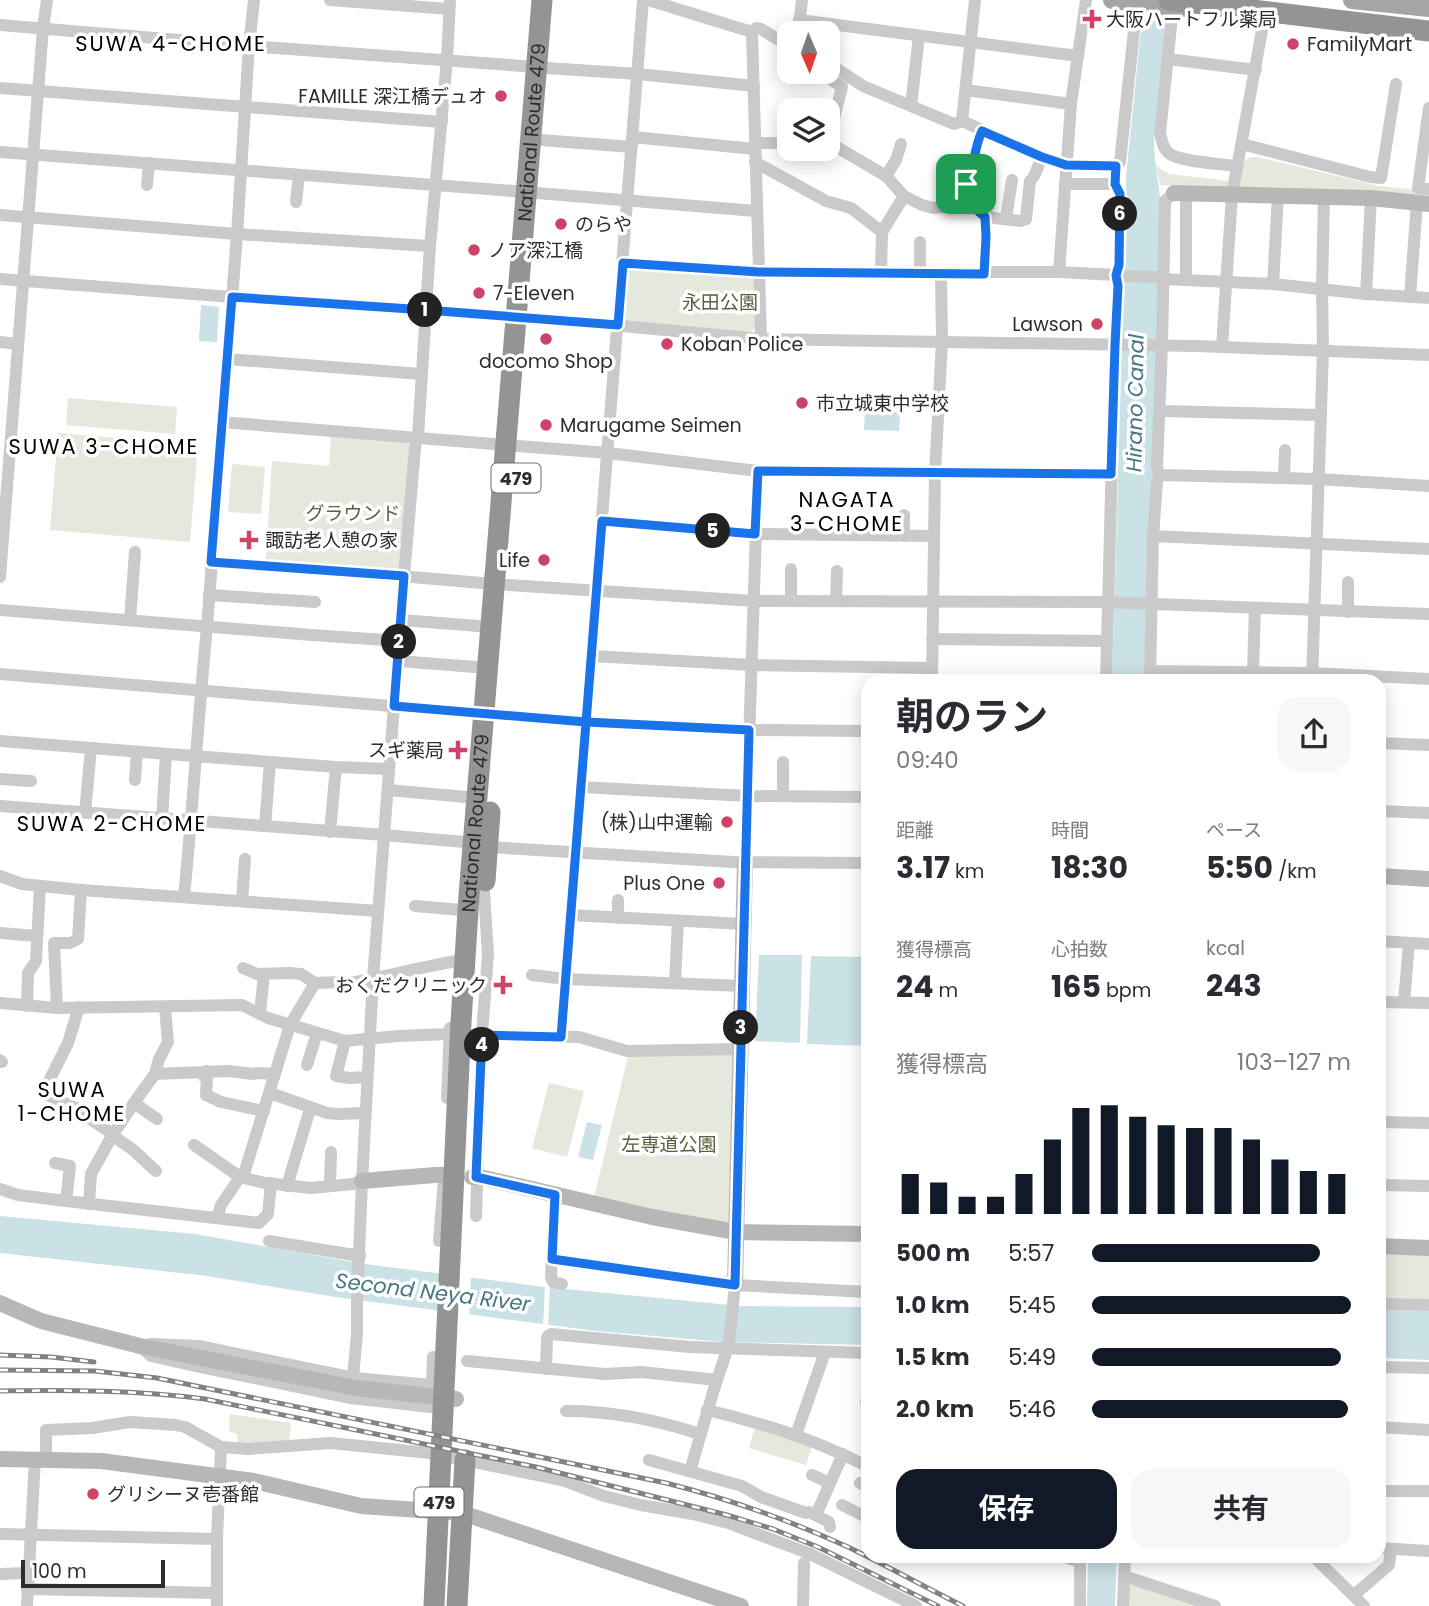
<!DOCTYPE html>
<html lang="ja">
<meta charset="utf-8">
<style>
:root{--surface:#fff;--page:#f7f7f7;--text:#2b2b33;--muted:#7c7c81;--accent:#111827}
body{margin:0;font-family:Poppins,"Noto Sans JP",sans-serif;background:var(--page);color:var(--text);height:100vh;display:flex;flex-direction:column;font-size:26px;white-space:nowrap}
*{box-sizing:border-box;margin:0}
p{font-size:23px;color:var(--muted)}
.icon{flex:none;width:38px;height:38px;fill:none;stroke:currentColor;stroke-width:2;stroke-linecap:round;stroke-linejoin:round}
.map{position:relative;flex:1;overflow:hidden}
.side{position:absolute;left:861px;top:674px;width:525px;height:889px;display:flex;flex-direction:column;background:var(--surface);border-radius:21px;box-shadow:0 4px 18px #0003}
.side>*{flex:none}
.needle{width:46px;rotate:178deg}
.buttons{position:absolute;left:777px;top:21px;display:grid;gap:14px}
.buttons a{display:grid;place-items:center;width:63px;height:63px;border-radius:14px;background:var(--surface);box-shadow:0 4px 18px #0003;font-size:35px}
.scale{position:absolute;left:21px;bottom:18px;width:144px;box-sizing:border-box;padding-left:7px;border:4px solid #2d2d2d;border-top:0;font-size:19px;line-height:24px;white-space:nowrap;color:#2d2d2d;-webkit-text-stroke:5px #fff;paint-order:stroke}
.pin{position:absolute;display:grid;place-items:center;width:60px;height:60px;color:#fff;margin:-30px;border-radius:14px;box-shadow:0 4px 10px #0006}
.km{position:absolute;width:35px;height:35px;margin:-18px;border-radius:50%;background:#222;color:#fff;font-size:19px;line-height:35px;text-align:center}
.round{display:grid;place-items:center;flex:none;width:74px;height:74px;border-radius:21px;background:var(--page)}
.summary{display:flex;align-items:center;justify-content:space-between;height:119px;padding:0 35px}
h1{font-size:38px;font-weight:700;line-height:52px}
.metrics{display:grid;grid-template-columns:repeat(3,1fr);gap:10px;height:119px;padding:7px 35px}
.metrics div{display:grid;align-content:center}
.metrics b{font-size:30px;font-weight:700}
.metrics small{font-size:19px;font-weight:400}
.metrics p{font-size:19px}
.chart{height:196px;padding:14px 35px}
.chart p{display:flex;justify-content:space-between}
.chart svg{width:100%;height:126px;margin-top:7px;stroke:var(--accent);stroke-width:6}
.primary-button{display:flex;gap:14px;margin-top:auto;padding:14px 35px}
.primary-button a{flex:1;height:80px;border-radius:21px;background:var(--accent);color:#fff;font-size:28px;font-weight:700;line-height:80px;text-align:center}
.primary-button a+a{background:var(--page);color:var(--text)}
ul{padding:0 35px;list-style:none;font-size:23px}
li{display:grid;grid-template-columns:112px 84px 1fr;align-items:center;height:52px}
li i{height:18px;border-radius:9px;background:var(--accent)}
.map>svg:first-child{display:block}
.green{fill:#e5e8dc}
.water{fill:#cae1e6}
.pier{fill:#fff}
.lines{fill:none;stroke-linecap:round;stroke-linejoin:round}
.street{stroke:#cacaca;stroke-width:12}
.secondary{stroke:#b7b7b7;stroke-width:16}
.primary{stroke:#a5a5a5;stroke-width:18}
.highway{stroke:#949494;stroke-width:21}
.rail-casing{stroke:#828282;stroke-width:5}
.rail{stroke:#fff;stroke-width:2.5;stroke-dasharray:8;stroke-linecap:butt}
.route-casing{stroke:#fff;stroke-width:14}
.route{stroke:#1a73e8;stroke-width:9}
.poi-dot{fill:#cf4369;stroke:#fff;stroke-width:2.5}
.labels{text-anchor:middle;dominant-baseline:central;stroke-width:7;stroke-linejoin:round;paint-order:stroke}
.shield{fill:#fff;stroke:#6c6c6c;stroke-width:2}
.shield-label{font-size:18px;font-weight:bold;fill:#2d2d2d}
.poi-label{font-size:19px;fill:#2d2d2d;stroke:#fff;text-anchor:start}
.street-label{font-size:19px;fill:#2d2d2d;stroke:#fff}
.park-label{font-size:19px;fill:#576240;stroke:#fff}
.neighbourhood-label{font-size:21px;letter-spacing:2px;fill:#000;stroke:#fff}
.water-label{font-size:21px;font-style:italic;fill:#457884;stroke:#fff}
</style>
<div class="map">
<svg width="1429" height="1606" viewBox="0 0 1429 1606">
<rect width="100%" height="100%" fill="#fff"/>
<!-- green -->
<g class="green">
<polygon points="1257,157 1379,186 1429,191 1429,199 1242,190 1239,186 1244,162 1248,158"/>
<polygon points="1156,164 1162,170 1169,174 1229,181 1227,189 1160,185"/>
<polygon points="632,266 748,275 753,279 755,328 750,333 627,322 624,317 627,270"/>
<polygon points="68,398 177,407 175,434 66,425"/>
<polygon points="58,433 198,445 190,542 50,530"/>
<polygon points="331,437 406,442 410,446 401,566 397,569 266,559 272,461 329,466"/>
<polygon points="232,464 265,467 261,514 228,512"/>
<polygon points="731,1054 734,1059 729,1221 723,1224 594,1198 628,1056"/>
<polygon points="549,1083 584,1091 567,1157 532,1148"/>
<polygon points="1379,1251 1429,1253 1429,1302 1379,1300"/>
<polygon points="230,1414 291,1423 289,1443 238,1445 237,1434 229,1431"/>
<polygon points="755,1427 812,1446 806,1465 749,1448"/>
<polygon points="1133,1584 1199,1606 1128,1606 1128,1587"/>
</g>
<!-- water -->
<g class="water">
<path d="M1144 0H1168L1154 134C1153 156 1158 176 1160 198L1157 352 1145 681H1112L1118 480 1120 351 1124 296 1126 177Z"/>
<polygon points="201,305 219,307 217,342 199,341"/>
<polygon points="865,411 900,412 899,431 864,430"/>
<polygon points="759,955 802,955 800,1043 755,1041"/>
<polygon points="811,956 868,957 868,1046 807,1044"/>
<polygon points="587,1122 602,1125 593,1160 578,1157"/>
<polygon points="0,1216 195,1234 365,1264 545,1287 740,1306 868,1307 868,1345 723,1342 596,1331 335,1297 207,1276 0,1253"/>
<polygon points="1379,1310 1429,1311 1429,1360 1379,1358"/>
<polygon points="1088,1556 1117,1556 1115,1606 1087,1606"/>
</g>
<!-- pier -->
<g class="pier">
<polygon points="441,1270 471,1274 469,1319 439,1315"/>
<polygon points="545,1285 550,1285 548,1328 543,1328"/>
</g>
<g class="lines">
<!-- street -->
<g class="street">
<polyline points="330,0 449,9"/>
<polyline points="648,0 752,32 756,28 761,29 789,46"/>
<path d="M1173 7 1160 133C1162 141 1163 149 1170 154 1181 162 1222 164 1237 166"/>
<polyline points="799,20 1078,56"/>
<polyline points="0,25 249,46 536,67"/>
<polyline points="752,32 761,339"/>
<polyline points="798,33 802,0"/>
<polyline points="1168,59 1256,70"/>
<polyline points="828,63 863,86 954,124 962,121 1042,157 1066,165 1116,166"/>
<polyline points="547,68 638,74 754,86"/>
<polyline points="819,72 842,87 830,134 835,146 886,176 904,196 922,205 933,208 945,207 963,198"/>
<polyline points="0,88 442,122"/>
<polyline points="966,90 1071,104"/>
<polyline points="911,106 919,36"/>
<polyline points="1429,108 1418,188 1429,189"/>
<polyline points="962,121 975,0"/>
<path d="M982 131C975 146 973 161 969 176 967 183 965 191 963 198L985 217 986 237 984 273"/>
<polyline points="633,137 755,149"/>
<polyline points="541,140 632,147"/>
<polyline points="755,143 779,143 789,145"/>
<polyline points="1242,144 1370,177 1381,178 1396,84"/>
<polyline points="0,152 526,192"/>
<polyline points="755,162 826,201 851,208 882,232 881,273"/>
<polyline points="886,176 896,160 901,144"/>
<polyline points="1065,184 1115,184"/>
<polyline points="147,185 149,163"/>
<polyline points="537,193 756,211"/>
<polyline points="296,202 299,175"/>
<polyline points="0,215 237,234 430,246"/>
<path d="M985 217 1021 221 1026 219 1030 181C1036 177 1038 164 1042 157"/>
<polyline points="1006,218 1012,180"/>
<polyline points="882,232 904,196"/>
<polyline points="920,242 920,274"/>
<polyline points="623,263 759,272 984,273 989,272 1059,272 1116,275"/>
<polyline points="1059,272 1071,104 1086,0"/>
<polyline points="1121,276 1160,277"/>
<polyline points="0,279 232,297 515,316 761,339 1197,346 1429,355"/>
<polyline points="1163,279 1273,284 1366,294 1429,298"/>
<polyline points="1186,279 1186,193"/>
<polyline points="1273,284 1278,195"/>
<polyline points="1366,294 1371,198"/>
<polyline points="1410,297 1417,202"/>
<polyline points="0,342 18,344"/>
<polyline points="1222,347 1232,195 1264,19"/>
<polyline points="227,359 421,374"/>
<polyline points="1160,411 1321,415"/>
<polyline points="221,422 506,445"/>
<polyline points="418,437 430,246 447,60 450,0"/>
<polyline points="518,446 608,453 758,471 1111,474"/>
<polyline points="1159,475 1319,479 1429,486"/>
<polyline points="1284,478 1285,450"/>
<polyline points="904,515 904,536"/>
<polyline points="602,521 755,534 934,536"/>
<polyline points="1153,536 1429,549"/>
<polyline points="211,562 317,569 494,584"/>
<polyline points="0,577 43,28 47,0"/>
<polyline points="508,585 754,601 1100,602 1429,614"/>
<polyline points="209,595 315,602"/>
<polyline points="791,601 791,569"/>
<polyline points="836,601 837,571"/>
<polyline points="0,610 312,635 399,641"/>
<polyline points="1348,612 1348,582"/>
<polyline points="130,620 135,552"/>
<polyline points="401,620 491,627"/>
<polyline points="932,639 1107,641"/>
<polyline points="592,656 752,665 932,668"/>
<polyline points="398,661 488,668"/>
<polyline points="1150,671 1312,673 1429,679"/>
<polyline points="1253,672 1255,608"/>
<polyline points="0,674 586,722 749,730 868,731"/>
<polyline points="932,681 935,473 942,341 941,274"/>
<polyline points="1106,681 1115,345 1118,286 1116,275 1119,265 1120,194 1115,184 1116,166 1120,162 1137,3"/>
<polyline points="1150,681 1153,536 1157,482 1159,475 1157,466 1162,345 1165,201 1174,193"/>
<polyline points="1312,681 1323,350 1322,289 1324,197"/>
<polyline points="0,741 336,767 389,769"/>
<polyline points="1379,743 1429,745"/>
<polyline points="0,779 31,781"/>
<polyline points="135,780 137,752"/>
<polyline points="581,787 748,796 868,797"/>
<polyline points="388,790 477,798"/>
<polyline points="783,796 783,762"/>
<polyline points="0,806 384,835 464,842 488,847 733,862 868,863"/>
<polyline points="1379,811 1429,813"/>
<polyline points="85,813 91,748"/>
<polyline points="162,819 166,754"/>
<polyline points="265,826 270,762"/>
<polyline points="330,832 336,767"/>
<polyline points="745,862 758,471"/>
<polyline points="0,876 22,884 81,890 378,911"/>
<path d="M184 897C193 807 198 717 207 627L237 234 249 46 254 0"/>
<polyline points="242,901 245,859"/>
<polyline points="415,906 462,910"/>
<polyline points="571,915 744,924"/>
<polyline points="618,918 618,900"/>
<polyline points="0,933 37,936"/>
<polyline points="1379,941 1429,944"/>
<path d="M243 968 257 974 289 973 301 974 315 983 340 982 344 984C382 977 418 968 456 961"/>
<polyline points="532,975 566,979 742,986"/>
<polyline points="675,983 678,921"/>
<polyline points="1379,1002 1429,1003"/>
<polyline points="1404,1002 1409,943"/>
<polyline points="0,1003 57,1008 242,1005 268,1018 345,1041 398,1036 450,1034"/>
<polyline points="27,1006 28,973 36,961 40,886"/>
<polyline points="79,1007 68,1043 43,1093 78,1109 81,1113 113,1134"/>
<polyline points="57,1008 54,943 70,943 78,939 81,890"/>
<polyline points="260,1013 264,974"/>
<polyline points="482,1035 579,1037 627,1051 740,1049"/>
<polyline points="561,1037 643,0"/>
<polyline points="345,1041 336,1076 349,1078 367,1077"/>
<polyline points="0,1060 2,1062"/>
<polyline points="307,1065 317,1033"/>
<polyline points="206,1071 205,1078 207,1079 206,1095 221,1102 264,1111"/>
<polyline points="155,1074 228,1071 253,1074 256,1073 275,1074"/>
<polyline points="270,1093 327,1113 338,1114 365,1113"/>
<polyline points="447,1098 450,1028"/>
<polyline points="134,1103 157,1119"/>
<polyline points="1379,1122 1429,1123"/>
<polyline points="113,1136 132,1149 156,1171"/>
<polyline points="194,1145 240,1177 265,1183 311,1188 353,1184 362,1181"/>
<polyline points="55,1163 70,1166 66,1201"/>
<polyline points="243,1177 290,1025 315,983"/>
<polyline points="1379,1185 1429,1186"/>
<polyline points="287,1186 310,1109"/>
<polyline points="330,1186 331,1152"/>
<polyline points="0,1189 18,1195 66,1201 259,1223 268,1214 271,1183"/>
<polyline points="555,1195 551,1277 553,1282 562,1284"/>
<polyline points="89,1204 91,1174 113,1134 141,1093 155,1074 159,1059 168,1042 165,1007"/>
<polyline points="476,1216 482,1035 488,954 484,893"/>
<polyline points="217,1218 221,1205 240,1177"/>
<polyline points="269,1241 360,1256"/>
<polyline points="439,1241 444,1179"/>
<polyline points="552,1259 735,1285 868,1292"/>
<polyline points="1379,1304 1429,1305"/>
<polygon points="152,1344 199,1346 354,1378 432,1385 431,1407 351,1398 196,1366 151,1356 140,1346"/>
<polyline points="467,1361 605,1374 641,1372 717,1380"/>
<polyline points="1379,1367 1429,1368"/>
<polyline points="546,1369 547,1339 548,1336 551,1334 690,1347 868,1353"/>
<polyline points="432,1385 433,1357 437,1357"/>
<polyline points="351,1398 357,1334 357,1302 362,1181 373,979 404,576 416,437"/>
<polyline points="866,1402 868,1396"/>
<path d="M707 1410C763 1423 817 1440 868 1467"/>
<path d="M566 1411C611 1411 657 1420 700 1434"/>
<polyline points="1379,1427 1429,1430"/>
<polyline points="796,1435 825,1352"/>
<polyline points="46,1459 46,1430 92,1428 130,1422 176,1425 185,1427 221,1447"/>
<polyline points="649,1460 742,1486 761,1497 806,1513 809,1512 829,1522 830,1527"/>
<polyline points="690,1471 714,1389 729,1344 735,1285"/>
<polyline points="812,1475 830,1483"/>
<polyline points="860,1483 868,1487"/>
<polyline points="1379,1491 1429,1491"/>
<polyline points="842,1505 868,1518"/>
<polyline points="816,1515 843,1454"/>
<polyline points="0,1534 217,1539"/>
<polyline points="1379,1548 1429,1551"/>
<polyline points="1062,1556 1080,1562"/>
<polyline points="1313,1556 1364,1606"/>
<polyline points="0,1574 28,1573"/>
<polyline points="1124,1576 1215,1606"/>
<polyline points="27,1589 217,1593"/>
<polyline points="1354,1595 1389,1565 1391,1549"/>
<polyline points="27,1606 35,1459"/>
<polyline points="217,1606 217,1539 221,1447 248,1449 331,1443 429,1453 562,1480 604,1496 641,1505 693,1514 728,1523 808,1553 916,1606"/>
<polyline points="803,1606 804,1563"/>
<polyline points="1080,1606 1080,1556"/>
<polyline points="1123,1606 1125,1556"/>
</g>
<!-- secondary -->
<g class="secondary">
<polyline points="1174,193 1371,198 1429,204"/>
<polyline points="1379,876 1429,879"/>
<polyline points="472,1177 484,1178 652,1217 736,1232 868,1234"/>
<polyline points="362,1181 435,1175 448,1175"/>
<polyline points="1379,1246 1429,1248"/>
<polyline points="735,1285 745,862"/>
<polyline points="0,1303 41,1321 140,1346 356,1388 456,1399"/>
<polyline points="0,1459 101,1461 254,1481 361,1506 462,1513 741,1606"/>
</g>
<!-- primary -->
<g class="primary">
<polyline points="1112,0 1182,8"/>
<polyline points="1352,0 1429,8"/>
</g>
<!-- highway -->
<g class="highway">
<polyline points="1169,0 1429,31"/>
<polyline points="485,881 490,812"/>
<path id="s1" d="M434 1606 461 1022 469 895 542 0"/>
<polyline points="457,1606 465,1460"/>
</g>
<!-- rail casing -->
<g class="rail-casing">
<g id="rail">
<polyline points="0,1355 51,1357 94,1362"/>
<path d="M0 1370 95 1371 157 1378 666 1483C729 1499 789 1520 848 1547 887 1566 925 1587 963 1606"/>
<path d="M0 1391C69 1390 136 1390 205 1399L536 1467 727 1515 773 1529 818 1547 938 1606"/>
</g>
</g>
<!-- rail -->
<use href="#rail" class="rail"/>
</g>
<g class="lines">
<!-- route casing -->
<g class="route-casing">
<path id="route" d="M966 184 963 198 985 217 986 237 984 274 759 272 623 263 618 325 426 310 232 297 211 562 404 576 394 706 586 722 749 730 735 1285 552 1259 555 1195 476 1177 482 1035 561 1037C575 865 589 693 602 521L755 534 758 471 1111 474 1115 345 1118 286 1116 275 1119 265 1120 194 1115 184 1116 166 1066 165 1042 157 982 131C974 148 974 169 966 184"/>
</g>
<!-- route -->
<use href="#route" class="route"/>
</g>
<!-- markers -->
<g class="poi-dot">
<path d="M1088.5 8.5h7v7h7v7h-7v7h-7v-7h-7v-7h7z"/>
<circle cx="1293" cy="44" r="7"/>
<circle cx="501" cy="96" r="7"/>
<circle cx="561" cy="224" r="7"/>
<circle cx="474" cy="250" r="7"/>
<circle cx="479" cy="293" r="7"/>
<circle cx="1097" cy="324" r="7"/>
<circle cx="546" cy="339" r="7"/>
<circle cx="667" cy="344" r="7"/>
<circle cx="802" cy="403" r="7"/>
<circle cx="546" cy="425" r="7"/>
<path d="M245.5 529.5h7v7h7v7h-7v7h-7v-7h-7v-7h7z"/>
<circle cx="544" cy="560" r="7"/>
<path d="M454.5 739.5h7v7h7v7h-7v7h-7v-7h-7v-7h7z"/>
<circle cx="727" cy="822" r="7"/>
<circle cx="719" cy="883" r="7"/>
<path d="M499.5 974.5h7v7h7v7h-7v7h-7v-7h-7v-7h7z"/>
<circle cx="93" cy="1494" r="7"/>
</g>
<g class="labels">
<!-- shield labels -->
<g class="shield">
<rect x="491.5" y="463.5" width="49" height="29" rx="5"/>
<rect x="414.5" y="1487.5" width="49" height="29" rx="5"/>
</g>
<g class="shield-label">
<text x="516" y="478">479</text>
<text x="439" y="1502">479</text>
</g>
<!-- poi labels -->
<g class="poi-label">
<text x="1106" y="19">大阪ハートフル薬局</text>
<text x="1307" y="44">FamilyMart</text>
<text x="487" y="96" text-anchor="end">FAMILLE 深江橋デュオ</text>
<text x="575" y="224">のらや</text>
<text x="488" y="250">ノア深江橋</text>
<text x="493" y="293">7-Eleven</text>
<text x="1083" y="324" text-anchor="end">Lawson</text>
<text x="681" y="344">Koban Police</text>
<text x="546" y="361" text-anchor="middle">docomo Shop</text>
<text x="816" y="403">市立城東中学校</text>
<text x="560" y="425">Marugame Seimen</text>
<text x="265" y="540">諏訪老人憩の家</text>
<text x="530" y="560" text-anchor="end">Life</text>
<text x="444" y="750" text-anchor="end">スギ薬局</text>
<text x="713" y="822" text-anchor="end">(株)山中運輸</text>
<text x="705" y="883" text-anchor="end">Plus One</text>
<text x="487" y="985" text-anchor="end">おくだクリニック</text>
<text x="107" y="1494">グリシーヌ壱番館</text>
</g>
<!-- street labels -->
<g class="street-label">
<text stroke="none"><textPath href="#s1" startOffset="1477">National Route 479</textPath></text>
<text stroke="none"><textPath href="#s1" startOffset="784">National Route 479</textPath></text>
</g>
<!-- park labels -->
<g class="park-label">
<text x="720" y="302">永田公園</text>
<text x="353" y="513">グラウンド</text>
<text x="669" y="1144">左専道公園</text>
</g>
<!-- neighbourhood labels -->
<g class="neighbourhood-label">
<text x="171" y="43">SUWA 4-CHOME</text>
<text x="104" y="446">SUWA 3-CHOME</text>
<text x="847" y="499">NAGATA<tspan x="847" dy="24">3-CHOME</tspan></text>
<text x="112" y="823">SUWA 2-CHOME</text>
<text x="72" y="1089">SUWA<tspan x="72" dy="24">1-CHOME</tspan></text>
</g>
<!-- water labels -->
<g class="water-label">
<text transform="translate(1135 403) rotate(-89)">Hirano Canal</text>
<text transform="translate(433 1292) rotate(7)">Second Neya River</text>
</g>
</g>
</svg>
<div class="buttons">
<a><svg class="needle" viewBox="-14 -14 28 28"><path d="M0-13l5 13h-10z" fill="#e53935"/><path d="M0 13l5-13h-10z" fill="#7c7c81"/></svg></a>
<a><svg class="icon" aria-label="layers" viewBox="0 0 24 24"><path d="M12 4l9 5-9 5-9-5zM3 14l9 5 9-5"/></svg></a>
</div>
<div class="scale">100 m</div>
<div class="pin" style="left:966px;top:184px;background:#1e9e55"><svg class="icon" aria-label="arrive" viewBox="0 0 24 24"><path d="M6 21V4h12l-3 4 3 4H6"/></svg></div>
<b class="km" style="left:425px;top:310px">1</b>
<b class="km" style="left:399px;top:642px">2</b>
<b class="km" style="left:741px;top:1028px">3</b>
<b class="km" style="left:482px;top:1045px">4</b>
<b class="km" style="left:713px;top:531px">5</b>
<b class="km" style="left:1120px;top:214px">6</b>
<section class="side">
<div class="summary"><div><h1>朝のラン</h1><p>09:40</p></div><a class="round"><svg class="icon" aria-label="share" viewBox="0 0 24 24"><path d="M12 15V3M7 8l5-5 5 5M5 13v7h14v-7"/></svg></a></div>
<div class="metrics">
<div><p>距離</p><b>3.17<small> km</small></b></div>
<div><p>時間</p><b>18:30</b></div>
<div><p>ペース</p><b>5:50<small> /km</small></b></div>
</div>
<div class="metrics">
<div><p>獲得標高</p><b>24<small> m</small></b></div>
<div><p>心拍数</p><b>165<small> bpm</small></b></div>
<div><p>kcal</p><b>243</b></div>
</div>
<div class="chart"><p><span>獲得標高</span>103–127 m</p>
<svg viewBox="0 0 160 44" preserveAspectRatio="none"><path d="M5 44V30M15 44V33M25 44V38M35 44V38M45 44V30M55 44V18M65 44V7M75 44V6M85 44V10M95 44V13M105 44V14M115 44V14M125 44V18M135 44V25M145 44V29M155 44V30"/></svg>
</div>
<ul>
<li><b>500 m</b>5:57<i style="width:88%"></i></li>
<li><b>1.0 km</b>5:45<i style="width:100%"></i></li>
<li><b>1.5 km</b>5:49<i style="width:96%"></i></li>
<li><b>2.0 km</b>5:46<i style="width:99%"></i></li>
</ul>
<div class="primary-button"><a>保存</a><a>共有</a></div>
</section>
</div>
